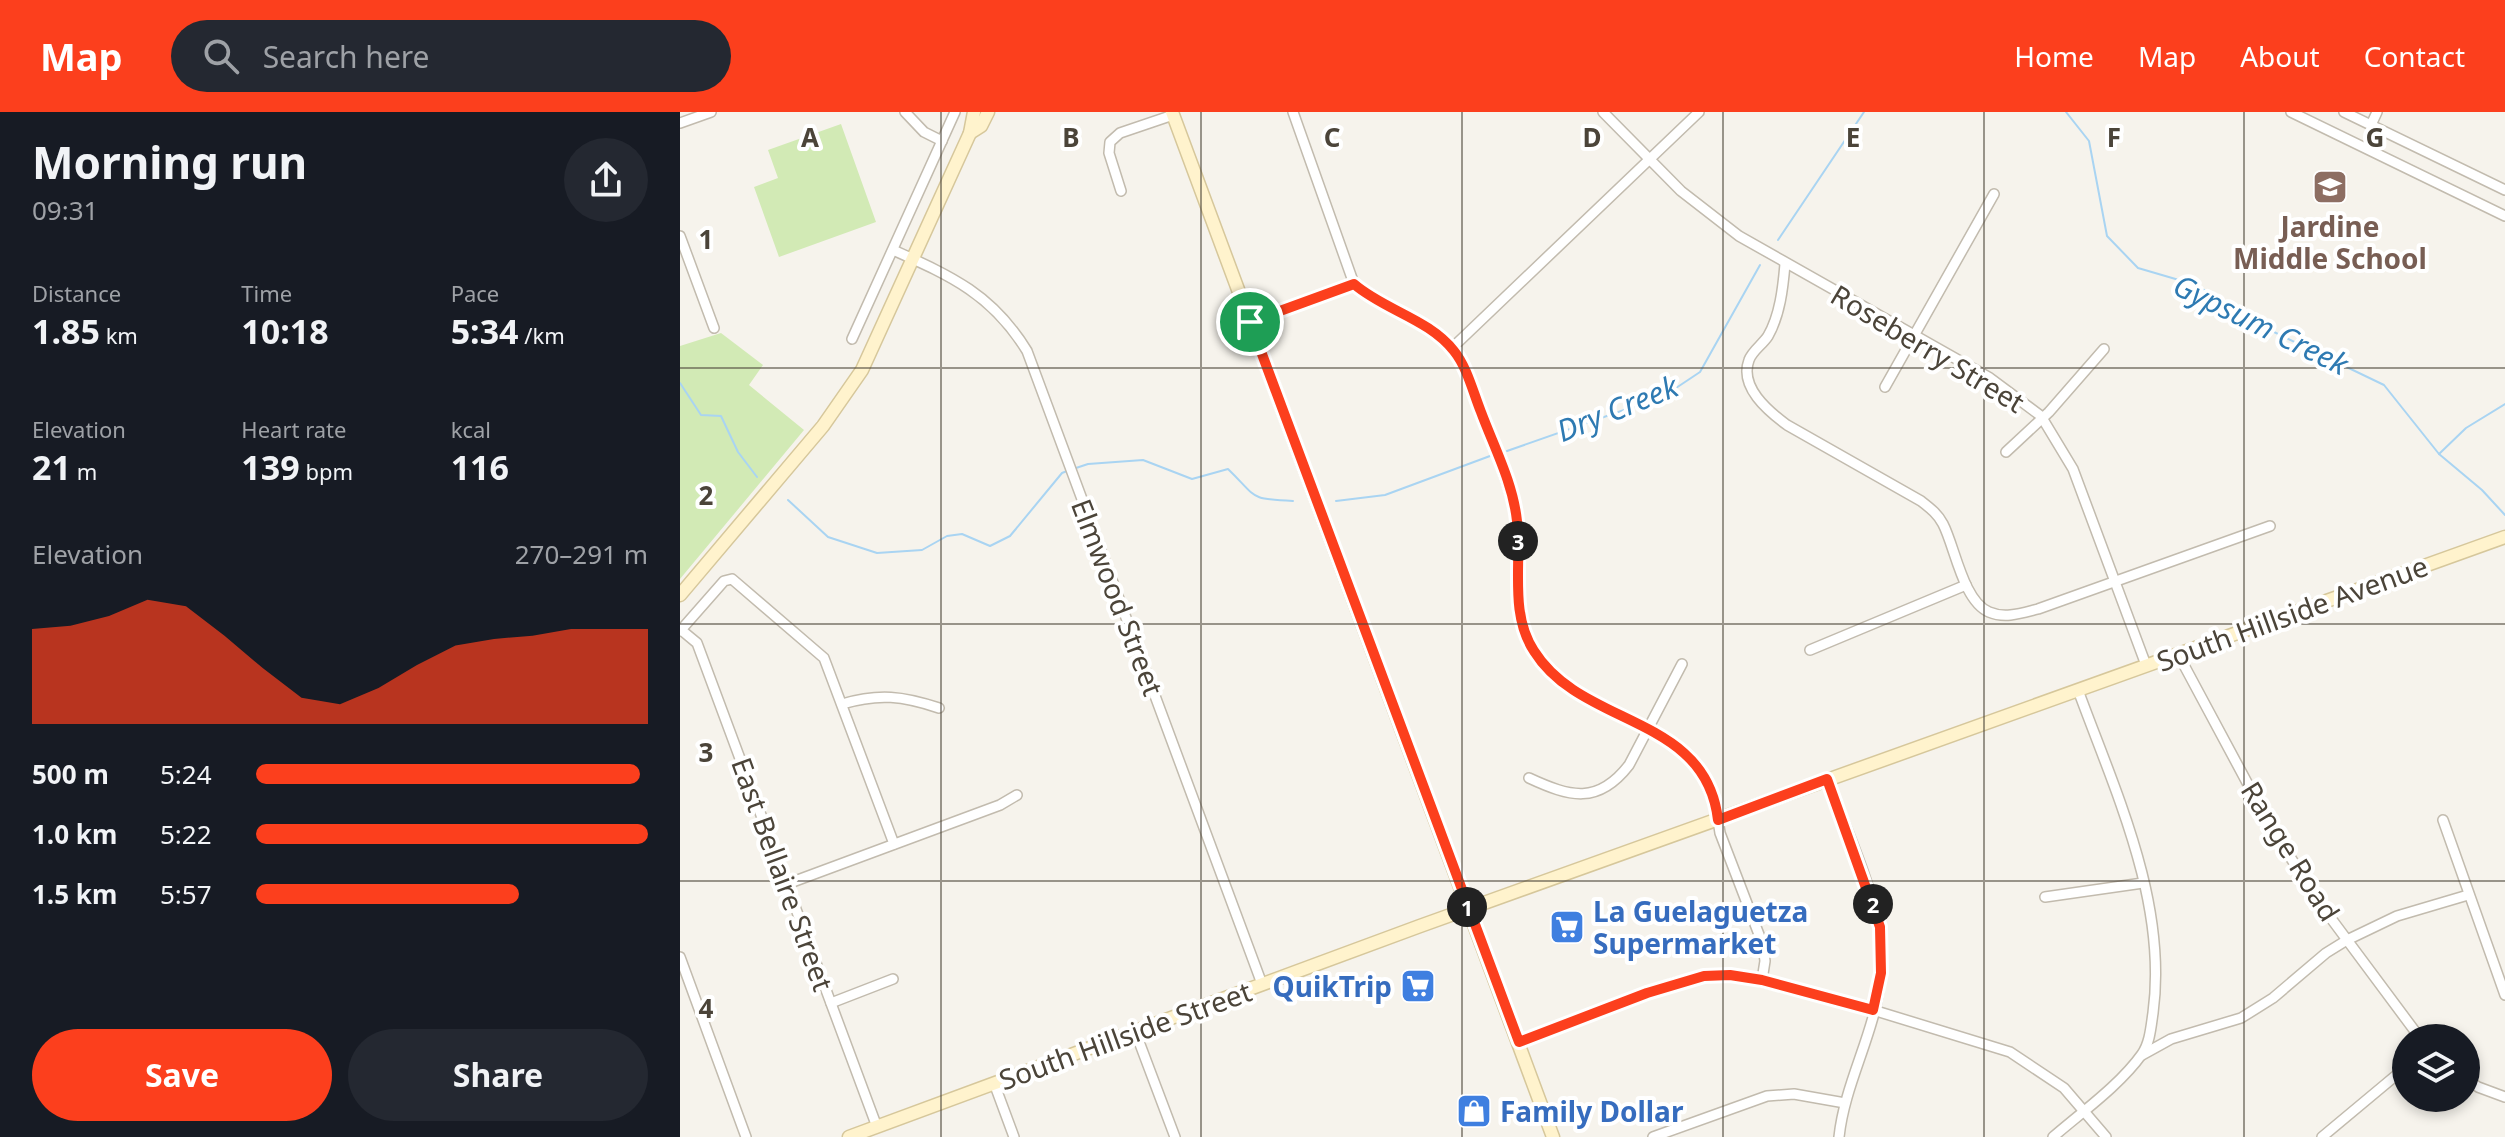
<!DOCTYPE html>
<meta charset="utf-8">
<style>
:root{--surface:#171b24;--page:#242831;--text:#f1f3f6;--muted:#9ea1a6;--accent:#fc3f1d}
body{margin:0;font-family:"Noto Sans",sans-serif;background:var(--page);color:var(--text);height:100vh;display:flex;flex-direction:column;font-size:30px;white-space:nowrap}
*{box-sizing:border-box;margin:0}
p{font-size:26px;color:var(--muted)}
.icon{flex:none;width:44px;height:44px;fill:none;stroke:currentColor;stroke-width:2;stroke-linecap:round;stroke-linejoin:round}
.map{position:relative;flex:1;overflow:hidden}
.details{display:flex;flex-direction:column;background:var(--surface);width:680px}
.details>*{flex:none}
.buttons{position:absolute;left:1712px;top:912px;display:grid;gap:16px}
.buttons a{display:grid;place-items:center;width:88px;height:88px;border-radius:50%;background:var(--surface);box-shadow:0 4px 12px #0003;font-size:40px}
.pin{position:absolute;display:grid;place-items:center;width:68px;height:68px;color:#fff;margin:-34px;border:4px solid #fff;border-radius:50%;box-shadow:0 2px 8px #0007}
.km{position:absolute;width:40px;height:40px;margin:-20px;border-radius:50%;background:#222;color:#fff;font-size:22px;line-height:40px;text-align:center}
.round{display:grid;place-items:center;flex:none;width:84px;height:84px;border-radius:42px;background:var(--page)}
.head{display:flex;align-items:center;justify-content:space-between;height:136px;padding:0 32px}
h1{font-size:44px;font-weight:700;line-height:60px}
.figures{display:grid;grid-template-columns:repeat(3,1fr);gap:12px;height:136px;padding:8px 32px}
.figures div{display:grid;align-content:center}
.figures b{font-size:34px;font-weight:700}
.figures small{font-size:22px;font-weight:400}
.figures p{font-size:22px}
.chart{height:224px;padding:16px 32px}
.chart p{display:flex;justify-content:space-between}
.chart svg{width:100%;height:144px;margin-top:8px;fill:var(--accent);opacity:.7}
.cta{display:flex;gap:16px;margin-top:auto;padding:16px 32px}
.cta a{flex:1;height:92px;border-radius:48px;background:var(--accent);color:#fff;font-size:32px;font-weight:700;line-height:92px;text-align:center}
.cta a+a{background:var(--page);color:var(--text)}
ul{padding:0 32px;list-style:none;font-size:26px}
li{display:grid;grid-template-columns:128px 96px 1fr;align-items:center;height:60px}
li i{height:20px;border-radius:10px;background:var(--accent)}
header{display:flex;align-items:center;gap:48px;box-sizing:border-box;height:112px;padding:0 40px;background:var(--accent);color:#fff}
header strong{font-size:38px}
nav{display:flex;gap:44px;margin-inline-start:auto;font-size:28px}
.search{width:560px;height:72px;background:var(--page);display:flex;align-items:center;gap:20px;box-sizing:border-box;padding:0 28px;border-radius:44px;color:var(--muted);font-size:30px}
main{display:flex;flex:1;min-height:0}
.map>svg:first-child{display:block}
.green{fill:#d2eab5}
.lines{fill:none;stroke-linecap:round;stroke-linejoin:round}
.stream{stroke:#a9d4f2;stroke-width:2}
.street-casing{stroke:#c2bbae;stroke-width:12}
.secondary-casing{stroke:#d6c79b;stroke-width:15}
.street{stroke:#fff;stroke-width:9}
.secondary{stroke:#fff3cd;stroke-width:12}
.route-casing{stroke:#fff;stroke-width:16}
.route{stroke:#fc3f1d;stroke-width:10}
.grid{fill:none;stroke:#4b4439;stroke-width:2;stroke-opacity:0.55}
.labels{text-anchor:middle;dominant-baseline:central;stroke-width:8;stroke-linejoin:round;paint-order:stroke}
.education-label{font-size:28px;font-weight:bold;fill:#785e54;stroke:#fff}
.street-label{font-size:28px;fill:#4b4439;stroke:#fff}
.shop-label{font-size:28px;font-weight:bold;fill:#366cbe;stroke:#fff;text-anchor:start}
.water-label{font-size:30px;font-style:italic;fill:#2e7ab2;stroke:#fff}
.grid-label{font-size:26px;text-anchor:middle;font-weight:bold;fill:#4b4439;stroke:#fff;stroke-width:8;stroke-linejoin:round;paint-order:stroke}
</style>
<header>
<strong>Map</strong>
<div class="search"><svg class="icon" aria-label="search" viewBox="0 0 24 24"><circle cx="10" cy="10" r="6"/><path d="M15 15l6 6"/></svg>Search here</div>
<nav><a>Home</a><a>Map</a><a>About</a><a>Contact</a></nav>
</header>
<main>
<section class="details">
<div class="head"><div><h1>Morning run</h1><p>09:31</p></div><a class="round"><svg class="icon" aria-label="share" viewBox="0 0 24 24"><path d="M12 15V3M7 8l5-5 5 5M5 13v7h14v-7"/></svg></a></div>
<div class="figures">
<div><p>Distance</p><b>1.85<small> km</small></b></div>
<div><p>Time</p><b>10:18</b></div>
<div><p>Pace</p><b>5:34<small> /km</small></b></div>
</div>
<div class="figures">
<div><p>Elevation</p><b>21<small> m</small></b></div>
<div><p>Heart rate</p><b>139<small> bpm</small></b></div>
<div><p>kcal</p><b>116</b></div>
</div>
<div class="chart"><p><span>Elevation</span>270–291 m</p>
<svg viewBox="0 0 160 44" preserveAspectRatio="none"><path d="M0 44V15L10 14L20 11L30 6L40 8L50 17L60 27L70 36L80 38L90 33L100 26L110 20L120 18L130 17L140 15L150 15L160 15V44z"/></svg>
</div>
<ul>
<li><b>500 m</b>5:24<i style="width:98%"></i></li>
<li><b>1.0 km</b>5:22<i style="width:100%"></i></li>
<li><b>1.5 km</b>5:57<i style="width:67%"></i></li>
</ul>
<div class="cta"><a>Save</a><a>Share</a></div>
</section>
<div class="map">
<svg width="1825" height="1025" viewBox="0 0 1825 1025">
<rect width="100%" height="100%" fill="#f6f3ec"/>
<!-- green -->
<g class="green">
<polygon points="161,12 196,110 99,145 74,75 98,66 88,38"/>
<polygon points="41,221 83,253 69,273 124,318 0,467 0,234"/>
</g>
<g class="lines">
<!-- stream -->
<g class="stream">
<polyline points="1386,0 1409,29 1427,124 1458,156 1516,173 1594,220 1704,273 1759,342 1802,378 1825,403"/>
<polyline points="1098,128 1184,0"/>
<polyline points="0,271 21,303 41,304 58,340 77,365"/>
<polyline points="827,339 984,284 1020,260 1080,153"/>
<polyline points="1759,342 1786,316 1825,292"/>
<path d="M393 357 408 352 463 348 512 367 548 357C578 386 568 387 613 389"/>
<polyline points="108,388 148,425 197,441 242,438 267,424 282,422 310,434 330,424 382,361 387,359"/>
<polyline points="656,389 705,383 810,344"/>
</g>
<!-- street casing -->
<g class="street-casing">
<g id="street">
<polyline points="225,0 244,20 262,29"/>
<polyline points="613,0 674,172"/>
<polyline points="923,0 1001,79 1059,124 1310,266 1361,304 1393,357 1466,553"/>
<polyline points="1611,0 1825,104"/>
<polyline points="1664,0 1825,78"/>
<polyline points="0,11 31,0"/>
<polyline points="1691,13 1697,0"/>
<polyline points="441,79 429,41 430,30 440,21 493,3"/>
<polyline points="0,124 34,216"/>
<path d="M213 138C271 164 312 182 347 239L582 872"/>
<path d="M1105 152C1103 176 1100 203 1088 224 1083 232 1072 239 1069 248 1059 275 1088 299 1107 313L1241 389C1250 396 1258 402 1263 412 1275 435 1283 489 1309 500 1325 507 1342 501 1358 497L1590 414"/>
<polyline points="674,172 758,223 780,246 819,347 835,397 838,425 839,492 848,528 854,541 881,571 994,631 1019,656 1036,695 1040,721 1083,833 1085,849 1082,868"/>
<polyline points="570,210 674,172"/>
<polyline points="172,227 275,0"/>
<polyline points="772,236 1019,0"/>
<polyline points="1205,275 1314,82"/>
<polyline points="1326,340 1369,300 1424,237"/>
<polyline points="0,517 17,531 197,1015"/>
<polyline points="0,519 44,469 52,467 144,546 214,732"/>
<polyline points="1130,538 1286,473"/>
<polyline points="1498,542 1593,719 1647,801 1740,926"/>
<path d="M162 592C199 581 223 584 259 596"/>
<path d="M849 666C890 685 918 693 949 653L1002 552"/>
<path d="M1147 667C1169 726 1205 795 1201 859 1198 917 1165 968 1159 1025"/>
<polyline points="1763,708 1825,883"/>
<polyline points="107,772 320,693 337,683"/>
<polyline points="1365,785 1463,771"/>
<polyline points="0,845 66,1025"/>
<polyline points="151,891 213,867"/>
<polyline points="455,919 495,1025"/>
<polyline points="839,930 994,871 1024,864 1063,865 1193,898 1330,940 1384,976 1426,1025"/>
<polyline points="1462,943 1491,927 1561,906 1593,886 1646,841 1667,828 1717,804 1788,783"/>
<polyline points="1786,966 1798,975 1825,985"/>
<polyline points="314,971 334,1025"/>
<polyline points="973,1025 1087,984 1114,982 1165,991"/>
<path d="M1373 1025C1402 1000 1440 973 1462 942 1470 931 1471 914 1473 901 1488 790 1435 679 1398 578"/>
<polyline points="1642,1025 1726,955"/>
</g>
</g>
<!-- secondary casing -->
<g class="secondary-casing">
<g id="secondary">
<polyline points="492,0 873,1025"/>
<polyline points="290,21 301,14 308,0"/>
<polyline points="0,483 143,314 182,258 290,21 294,0"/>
<polyline points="169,1025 740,814 1825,425"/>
</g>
</g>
<!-- street -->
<use href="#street" class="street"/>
<!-- secondary -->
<use href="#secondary" class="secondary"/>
</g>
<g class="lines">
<!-- route casing -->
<g class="route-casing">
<path id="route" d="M674 172C704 198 749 207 774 239 787 255 793 280 801 300 814 335 833 371 837 409 842 452 829 501 854 539 902 616 1026 602 1038 708L1147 667 1200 815 1201 861 1193 898 1082 868 1050 863 1024 864 967 881 839 930 570 210Z"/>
</g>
<!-- route -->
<use href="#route" class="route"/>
</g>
<!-- grid -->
<path class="grid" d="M261 0V1025M521 0V1025M782 0V1025M1043 0V1025M1304 0V1025M1564 0V1025M0 256H1825M0 512H1825M0 769H1825"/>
<!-- icons -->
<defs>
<g id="school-square" transform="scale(1.8)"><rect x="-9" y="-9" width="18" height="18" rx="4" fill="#8d6e63" stroke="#fff"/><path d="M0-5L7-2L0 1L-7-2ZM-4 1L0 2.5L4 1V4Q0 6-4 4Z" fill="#fff"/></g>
<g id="supermarket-square" transform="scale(1.8)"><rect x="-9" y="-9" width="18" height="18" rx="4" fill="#3f7fe0" stroke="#fff"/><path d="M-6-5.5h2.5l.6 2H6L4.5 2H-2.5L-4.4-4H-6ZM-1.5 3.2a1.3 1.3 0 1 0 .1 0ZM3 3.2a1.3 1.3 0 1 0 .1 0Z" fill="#fff"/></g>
<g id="shop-square" transform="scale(1.8)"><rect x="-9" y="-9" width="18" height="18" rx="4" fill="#3f7fe0" stroke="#fff"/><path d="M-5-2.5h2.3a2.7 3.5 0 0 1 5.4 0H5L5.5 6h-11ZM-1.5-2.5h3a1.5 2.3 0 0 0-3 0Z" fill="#fff"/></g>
</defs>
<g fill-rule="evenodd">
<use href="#school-square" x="1650" y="75"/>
<use href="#supermarket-square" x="887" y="815"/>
<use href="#supermarket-square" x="738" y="874"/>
<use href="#shop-square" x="794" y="999"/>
</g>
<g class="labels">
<!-- education labels -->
<g class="education-label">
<text x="1650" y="114">Jardine<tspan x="1650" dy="32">Middle School</tspan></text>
</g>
<!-- street labels -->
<g class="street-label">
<text transform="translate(1248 236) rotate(31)">Roseberry Street</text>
<text transform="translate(438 485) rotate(69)">Elmwood Street</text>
<text transform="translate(1612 501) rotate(-20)">South Hillside Avenue</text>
<text transform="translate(1611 739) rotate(58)">Range Road</text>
<text transform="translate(103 762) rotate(70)">East Bellaire Street</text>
<text transform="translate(445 923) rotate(-20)">South Hillside Street</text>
</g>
<!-- shop labels -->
<g class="shop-label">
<text x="913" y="799">La Guelaguetza<tspan x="913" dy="32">Supermarket</tspan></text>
<text x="712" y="874" text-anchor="end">QuikTrip</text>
<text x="820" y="999">Family Dollar</text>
</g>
<!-- water labels -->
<g class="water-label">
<text transform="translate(1581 212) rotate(26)">Gypsum Creek</text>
<text transform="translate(937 296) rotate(-22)">Dry Creek</text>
</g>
</g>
<g class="grid-label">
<text x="130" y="35">A</text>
<text x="391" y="35">B</text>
<text x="652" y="35">C</text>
<text x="912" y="35">D</text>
<text x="1173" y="35">E</text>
<text x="1434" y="35">F</text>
<text x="1695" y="35">G</text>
<text x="26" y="137">1</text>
<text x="26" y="393">2</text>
<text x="26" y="650">3</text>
<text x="26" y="906">4</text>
</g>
</svg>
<div class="buttons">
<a><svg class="icon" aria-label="layers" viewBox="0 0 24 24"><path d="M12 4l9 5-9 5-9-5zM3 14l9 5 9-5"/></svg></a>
</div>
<div class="pin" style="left:570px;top:210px;background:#1e9e55"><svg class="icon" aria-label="arrive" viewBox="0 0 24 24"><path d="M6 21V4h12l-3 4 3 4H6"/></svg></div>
<b class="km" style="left:787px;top:795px">1</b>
<b class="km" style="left:1193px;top:792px">2</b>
<b class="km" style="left:838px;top:429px">3</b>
</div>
</main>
